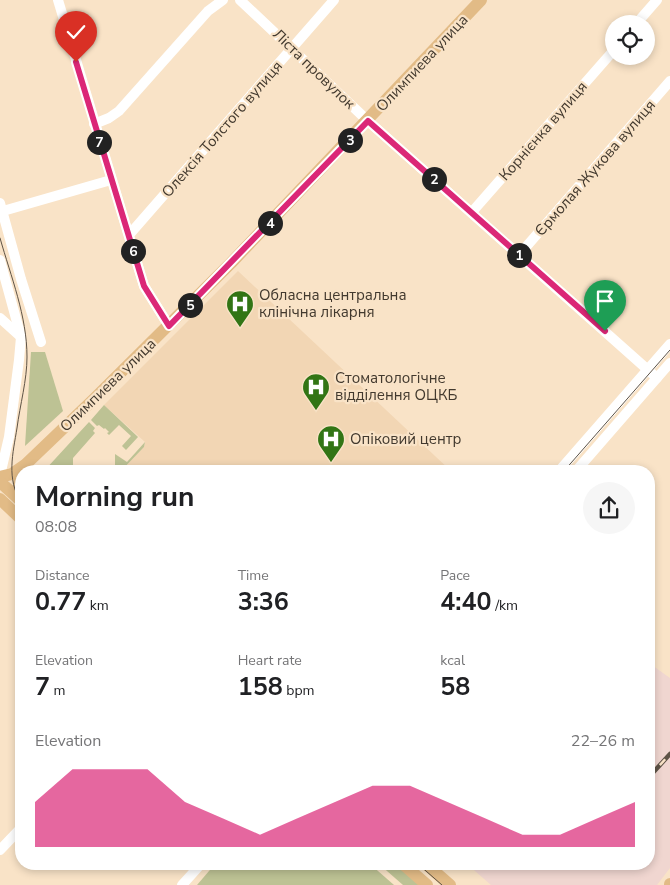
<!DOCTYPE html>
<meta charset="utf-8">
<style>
:root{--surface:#fff;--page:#f6f6f6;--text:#202124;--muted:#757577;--accent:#db2777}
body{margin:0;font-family:"Nunito Sans",sans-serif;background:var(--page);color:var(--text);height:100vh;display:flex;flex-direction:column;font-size:19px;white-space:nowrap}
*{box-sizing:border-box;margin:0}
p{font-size:16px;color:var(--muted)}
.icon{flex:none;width:28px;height:28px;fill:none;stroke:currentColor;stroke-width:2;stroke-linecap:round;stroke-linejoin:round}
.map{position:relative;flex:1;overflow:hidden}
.side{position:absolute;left:15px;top:465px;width:640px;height:405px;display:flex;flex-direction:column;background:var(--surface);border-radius:20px;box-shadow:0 2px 8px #0003}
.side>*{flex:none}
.fabs{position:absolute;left:605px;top:15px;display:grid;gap:10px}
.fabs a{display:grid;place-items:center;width:50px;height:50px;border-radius:50%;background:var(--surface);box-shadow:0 2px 8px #0003;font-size:25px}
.pin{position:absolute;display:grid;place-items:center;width:42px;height:42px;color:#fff;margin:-51px -21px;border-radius:50% 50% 50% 0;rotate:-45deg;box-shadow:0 0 5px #0007}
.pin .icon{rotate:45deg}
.km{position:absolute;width:25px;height:25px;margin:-12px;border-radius:50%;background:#222;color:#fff;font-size:14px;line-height:25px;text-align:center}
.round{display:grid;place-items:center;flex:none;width:52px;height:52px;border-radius:26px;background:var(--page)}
.overview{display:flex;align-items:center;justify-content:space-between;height:85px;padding:0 20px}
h1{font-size:28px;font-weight:700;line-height:38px}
.metrics{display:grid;grid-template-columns:repeat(3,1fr);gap:8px;height:85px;padding:5px 20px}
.metrics div{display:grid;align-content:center}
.metrics b{font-size:25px;font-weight:700}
.metrics small{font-size:14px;font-weight:400}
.metrics p{font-size:14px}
.chart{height:140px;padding:10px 20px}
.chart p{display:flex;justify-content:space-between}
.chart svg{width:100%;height:90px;margin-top:5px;fill:var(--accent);opacity:.7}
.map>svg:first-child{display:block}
.built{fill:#f2d6b4}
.industrial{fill:#f0d6d0}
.green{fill:#bdc294}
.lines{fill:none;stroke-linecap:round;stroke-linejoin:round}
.minor{stroke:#fff;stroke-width:10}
.major{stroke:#e2bb86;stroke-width:12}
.tram{stroke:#5e5346;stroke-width:1}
.rail-casing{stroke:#5e5346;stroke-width:4.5}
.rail{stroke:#f9e3c7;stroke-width:2.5;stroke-dasharray:8;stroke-linecap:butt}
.route-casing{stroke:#fff;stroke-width:10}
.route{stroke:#db2777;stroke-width:6}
.labels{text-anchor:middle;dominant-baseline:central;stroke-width:4.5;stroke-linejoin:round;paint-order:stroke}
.street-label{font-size:15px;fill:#42392e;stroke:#f9e3c7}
.poi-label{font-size:15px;fill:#42392e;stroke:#f9e3c7;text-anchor:start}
</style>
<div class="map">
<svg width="670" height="885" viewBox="0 0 670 885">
<rect width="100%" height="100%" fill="#f9e3c7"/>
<!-- built -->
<polygon class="built" points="238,271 451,471 121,471 144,447 145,442 104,405"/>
<!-- industrial -->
<polygon class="industrial" points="649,663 670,678 670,868 657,885 491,885 467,864 649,864"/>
<!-- green -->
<g class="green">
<polygon points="31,352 45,352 63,411 25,446"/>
<polygon points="104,405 138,437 126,450 122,446 131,436 119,425 109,435 107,433 109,432 105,428 104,429 99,425 97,426 91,420"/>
<polygon points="89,422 95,428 93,431 95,433 73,458 73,471 44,471"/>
<polygon points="145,442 144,447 121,471 115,471 115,454 127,462"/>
<polygon points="215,864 370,864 394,885 197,885"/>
<polygon points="379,864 395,864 419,885 403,885"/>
</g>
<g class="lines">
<!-- minor -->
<g class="minor">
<polyline points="58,0 144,286 169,326"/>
<polyline points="240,0 368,121 657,378"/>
<polyline points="636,24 657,0"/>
<polyline points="94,124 109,118 119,111 208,11 223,0"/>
<polyline points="0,203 21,279 41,342"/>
<polyline points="3,211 111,180"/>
<polyline points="472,212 614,50"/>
<polyline points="129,235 334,0"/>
<polyline points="519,255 670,81"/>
<polyline points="0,260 21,337 19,360 9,437 1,471 3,482"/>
<polyline points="0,318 20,336"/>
<polyline points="559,471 670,344"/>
<polyline points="576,471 670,363"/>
<polyline points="0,850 21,828"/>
<polyline points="182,885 201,864"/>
</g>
<!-- major -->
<g class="major">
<polyline points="21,472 19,483 21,492"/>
<polyline points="0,477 12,474 25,465 94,399 231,263 481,0"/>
<polyline points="0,482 21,501"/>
<polyline points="0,499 21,519"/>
<polyline points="403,864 427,885"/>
<polyline points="426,864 450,885"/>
<polyline points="670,885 670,884"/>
</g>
<!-- tram -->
<g class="tram">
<path d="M0 238C11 277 27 316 27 357 27 380 20 405 17 428 13 453 6 479 21 502"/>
<polyline points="564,471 670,350"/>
<polyline points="418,864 442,885"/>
</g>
<!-- rail casing -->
<g class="rail-casing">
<polyline id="rail" points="649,777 670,754"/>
</g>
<!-- rail -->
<use href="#rail" class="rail"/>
</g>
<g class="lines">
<!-- route casing -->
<g class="route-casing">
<polyline id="route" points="76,62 144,286 169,326 368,121 605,331"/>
</g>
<!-- route -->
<use href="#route" class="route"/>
</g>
<!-- icons -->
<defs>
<g id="hospital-pin" transform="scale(1.4375)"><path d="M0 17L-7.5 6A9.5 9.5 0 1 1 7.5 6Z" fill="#327515" stroke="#f9e3c7"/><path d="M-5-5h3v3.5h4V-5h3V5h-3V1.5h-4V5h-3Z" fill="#fff"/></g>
</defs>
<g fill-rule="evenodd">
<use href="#hospital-pin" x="240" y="304"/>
<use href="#hospital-pin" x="316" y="387"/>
<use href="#hospital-pin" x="331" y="439"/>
</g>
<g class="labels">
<!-- street labels -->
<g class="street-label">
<text transform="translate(422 63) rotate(-47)">Олимпиева улица</text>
<text transform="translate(314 69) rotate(44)">Ліста провулок</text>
<text transform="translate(222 129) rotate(-49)">Олексія Толстого вулиця</text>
<text transform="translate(543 131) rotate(-49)">Корнієнка вулиця</text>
<text transform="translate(595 168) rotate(-49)">Єрмолая Жукова вулиця</text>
<text transform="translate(108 385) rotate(-44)">Олимпиева улица</text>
</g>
<!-- poi labels -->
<g class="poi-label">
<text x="259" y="295">Обласна центральна<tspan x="259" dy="17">клінічна лікарня</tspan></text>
<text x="335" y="378">Стоматологічне<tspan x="335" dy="17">відділення ОЦКБ</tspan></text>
<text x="350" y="439">Опіковий центр</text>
</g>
</g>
</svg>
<div class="fabs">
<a><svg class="icon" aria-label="locate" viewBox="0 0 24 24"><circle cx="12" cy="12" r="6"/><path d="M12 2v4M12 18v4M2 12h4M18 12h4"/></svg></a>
</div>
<div class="pin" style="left:605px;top:331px;background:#1e9e55"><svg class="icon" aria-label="arrive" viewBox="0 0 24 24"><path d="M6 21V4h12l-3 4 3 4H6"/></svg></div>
<div class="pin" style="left:76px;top:62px;background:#d93025"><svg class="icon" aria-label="check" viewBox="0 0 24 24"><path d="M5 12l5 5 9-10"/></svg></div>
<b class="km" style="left:519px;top:255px">1</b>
<b class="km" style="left:434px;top:179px">2</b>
<b class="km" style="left:350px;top:140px">3</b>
<b class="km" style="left:270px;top:223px">4</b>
<b class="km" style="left:190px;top:305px">5</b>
<b class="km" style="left:133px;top:251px">6</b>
<b class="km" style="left:99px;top:142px">7</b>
<section class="side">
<div class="overview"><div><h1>Morning run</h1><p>08:08</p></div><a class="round"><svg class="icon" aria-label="share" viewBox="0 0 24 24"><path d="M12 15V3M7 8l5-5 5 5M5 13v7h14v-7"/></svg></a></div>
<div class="metrics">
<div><p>Distance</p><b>0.77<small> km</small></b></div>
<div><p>Time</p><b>3:36</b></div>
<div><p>Pace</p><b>4:40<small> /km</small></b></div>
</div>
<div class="metrics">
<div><p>Elevation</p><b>7<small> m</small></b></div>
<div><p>Heart rate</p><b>158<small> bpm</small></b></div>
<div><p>kcal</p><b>58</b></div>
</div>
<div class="chart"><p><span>Elevation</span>22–26 m</p>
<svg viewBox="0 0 160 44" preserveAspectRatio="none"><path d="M0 44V22L10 6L20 6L30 6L40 22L50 30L60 38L70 30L80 22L90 14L100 14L110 22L120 30L130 38L140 38L150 30L160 22V44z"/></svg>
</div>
</section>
</div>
